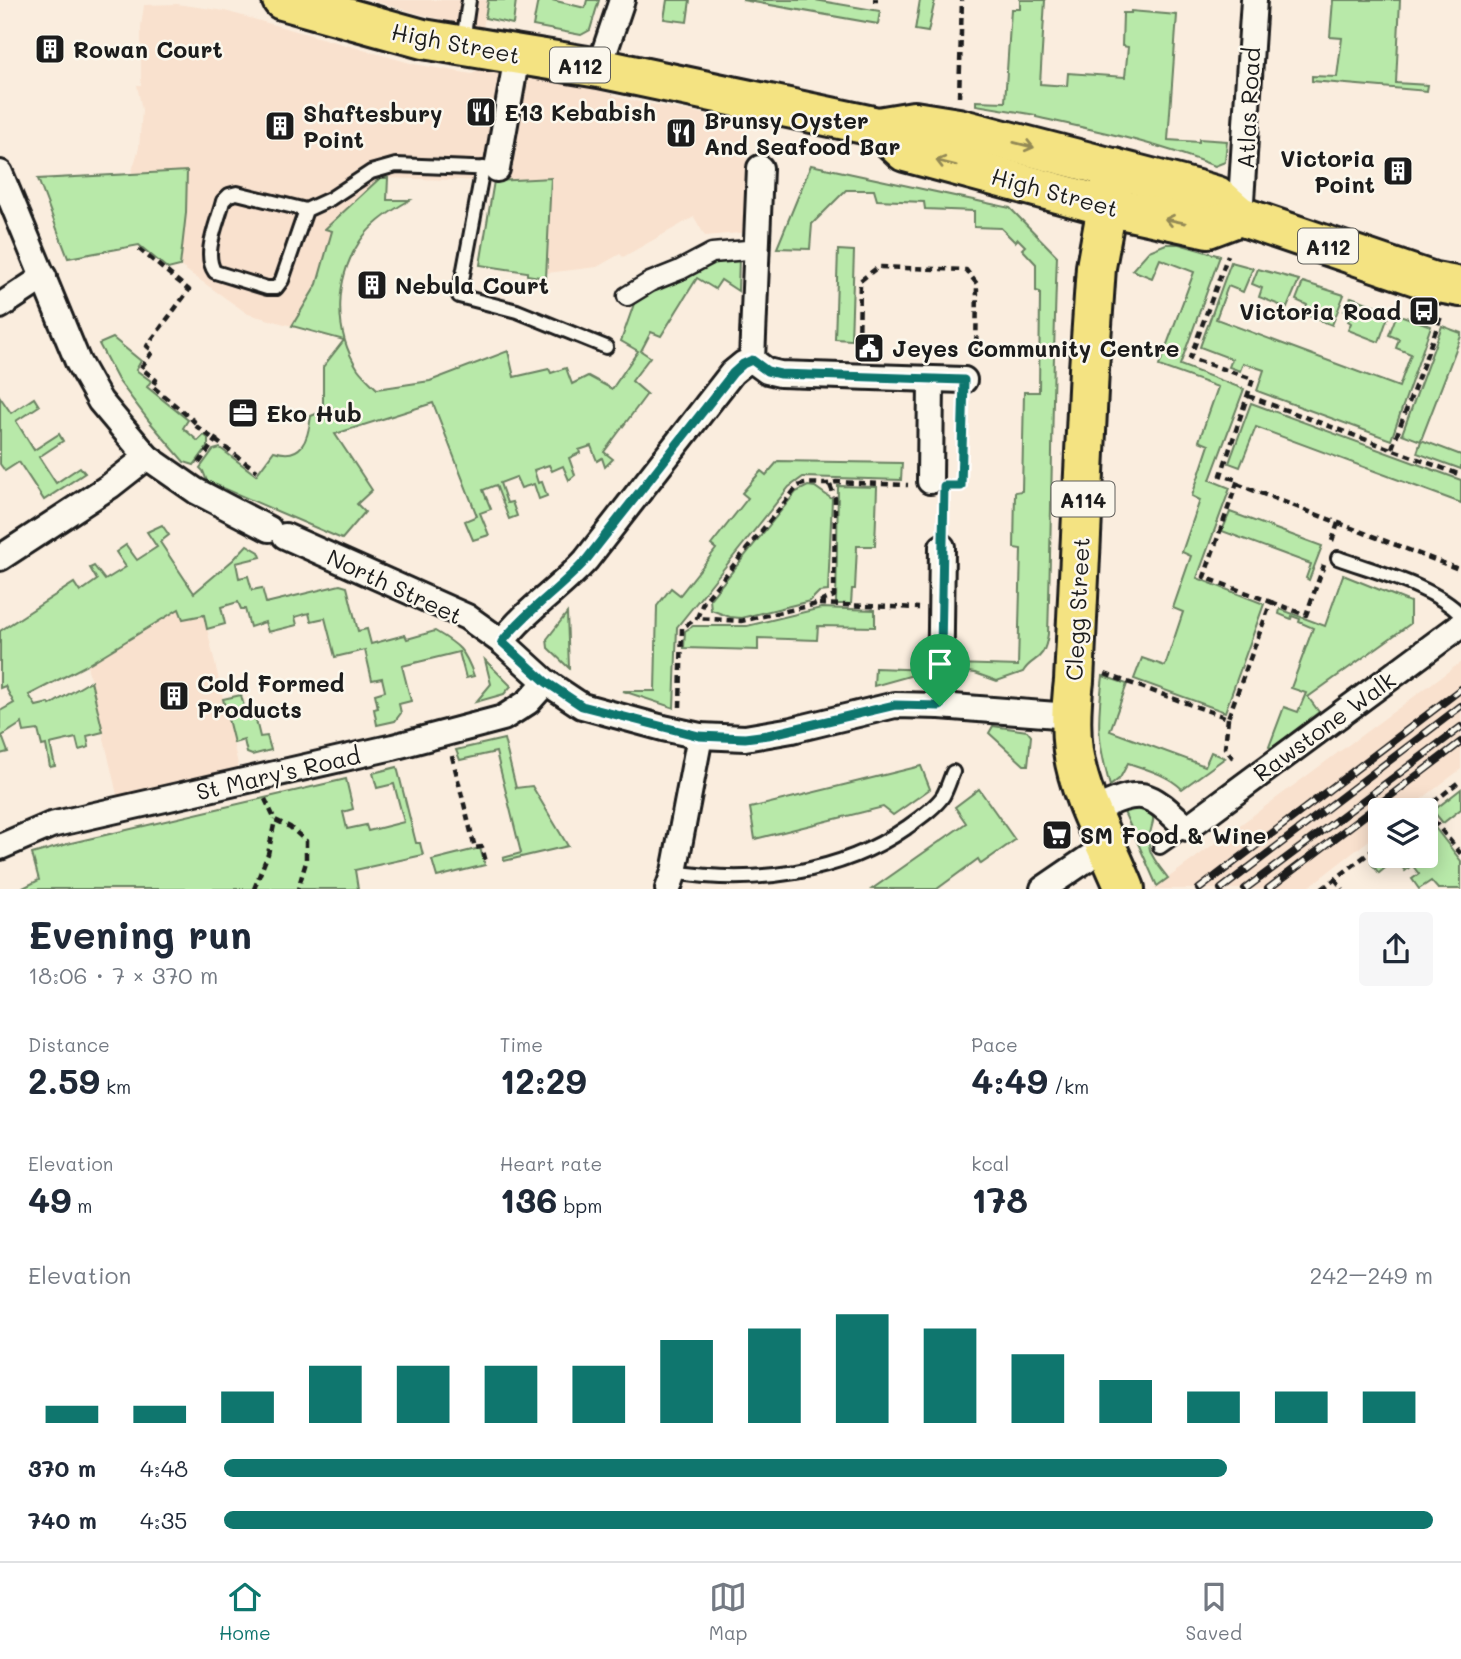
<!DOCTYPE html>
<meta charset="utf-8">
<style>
:root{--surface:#fff;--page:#f6f6f7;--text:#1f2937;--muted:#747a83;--line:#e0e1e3;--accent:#0f766e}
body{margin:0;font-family:Mali,sans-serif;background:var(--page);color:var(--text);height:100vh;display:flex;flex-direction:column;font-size:26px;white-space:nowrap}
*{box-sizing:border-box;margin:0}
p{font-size:23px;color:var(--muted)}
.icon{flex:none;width:38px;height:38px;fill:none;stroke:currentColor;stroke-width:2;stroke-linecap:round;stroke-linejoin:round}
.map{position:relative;height:889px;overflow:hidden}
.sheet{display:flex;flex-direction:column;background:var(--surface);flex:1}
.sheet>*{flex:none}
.controls{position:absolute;left:1368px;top:798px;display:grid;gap:14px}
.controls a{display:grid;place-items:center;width:70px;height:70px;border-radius:7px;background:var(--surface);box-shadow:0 4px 18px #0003;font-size:35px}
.pin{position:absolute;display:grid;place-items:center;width:60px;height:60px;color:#fff;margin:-72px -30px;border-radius:50% 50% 50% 0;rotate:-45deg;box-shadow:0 0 7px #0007}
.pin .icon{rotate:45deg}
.round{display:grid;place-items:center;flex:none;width:74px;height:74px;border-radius:7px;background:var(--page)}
.headline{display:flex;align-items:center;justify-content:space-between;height:119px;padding:0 28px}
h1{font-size:38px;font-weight:700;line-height:52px}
.metrics{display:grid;grid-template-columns:repeat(3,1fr);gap:10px;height:119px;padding:7px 28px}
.metrics div{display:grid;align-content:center}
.metrics b{font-size:35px;font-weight:700}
.metrics small{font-size:19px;font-weight:400}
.metrics p{font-size:19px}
.chart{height:196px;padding:14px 28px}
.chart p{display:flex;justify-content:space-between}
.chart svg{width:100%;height:126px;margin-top:7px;stroke:var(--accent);stroke-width:6}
ul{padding:0 28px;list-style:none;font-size:23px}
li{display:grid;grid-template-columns:112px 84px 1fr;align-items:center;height:52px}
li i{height:18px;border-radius:9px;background:var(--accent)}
.tab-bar{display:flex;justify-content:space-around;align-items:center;height:98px;border-top:2px solid var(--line);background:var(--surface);font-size:19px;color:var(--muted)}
.tab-bar a{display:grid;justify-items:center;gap:4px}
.tab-bar .on{color:var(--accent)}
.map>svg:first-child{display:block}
.built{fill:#f9e1ce}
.green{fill:#b8e9a9;stroke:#6a8262;stroke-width:2}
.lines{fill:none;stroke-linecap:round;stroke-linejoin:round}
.service-casing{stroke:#1c1c1c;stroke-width:18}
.pedestrian-casing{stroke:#1c1c1c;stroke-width:23}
.minor-casing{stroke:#1c1c1c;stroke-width:30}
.primary-casing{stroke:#1c1c1c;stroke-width:44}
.path{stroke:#1c1c1c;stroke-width:4.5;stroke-dasharray:7 5;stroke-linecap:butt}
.service{stroke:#fbf7ec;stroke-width:12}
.pedestrian{stroke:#fbf7ec;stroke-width:18}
.minor{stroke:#fbf7ec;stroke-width:24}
.primary{stroke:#f4e382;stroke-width:38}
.rail-casing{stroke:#1c1c1c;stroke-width:8}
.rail{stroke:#fbf7ec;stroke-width:5;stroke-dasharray:16;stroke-linecap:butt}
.oneway{stroke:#938954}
.route-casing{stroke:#fff;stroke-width:14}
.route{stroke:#0f766e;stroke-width:9}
.labels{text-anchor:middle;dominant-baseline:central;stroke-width:5;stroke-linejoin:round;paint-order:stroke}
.shield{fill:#fbf7ec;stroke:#5f5e5a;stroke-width:2}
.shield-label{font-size:21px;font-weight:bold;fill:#1c1c1c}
.street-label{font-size:23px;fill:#1c1c1c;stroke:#fbf7ec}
.poi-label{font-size:23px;font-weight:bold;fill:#1c1c1c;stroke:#fbf7ec;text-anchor:start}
</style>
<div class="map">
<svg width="1461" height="889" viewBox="0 0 1461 889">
<rect width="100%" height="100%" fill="#faedde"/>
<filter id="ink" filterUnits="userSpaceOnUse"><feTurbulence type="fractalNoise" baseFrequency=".0143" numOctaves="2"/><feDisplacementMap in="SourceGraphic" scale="14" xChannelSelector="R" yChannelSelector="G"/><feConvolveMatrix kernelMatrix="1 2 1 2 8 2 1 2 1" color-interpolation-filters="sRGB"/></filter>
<g filter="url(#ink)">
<!-- built -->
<g class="built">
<polygon points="370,0 488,0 483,28 430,17"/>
<polygon points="177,4 225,11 414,64 472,74 481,68 590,85 624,99 700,113 745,124 751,232 705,236 694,217 623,257 620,254 597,267 547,273 551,179 494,181 380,178 326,229 332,231 317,284 292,326 248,314 180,266 186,213 187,171 131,174 139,148 142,110 137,85 141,85 141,27 144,5"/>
<polygon points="179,609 204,615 240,773 118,799 87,665"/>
<polygon points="1461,662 1461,769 1407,810 1381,810 1381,831 1306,889 1153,889"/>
</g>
<!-- green -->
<g class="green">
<polygon points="488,0 516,0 513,24 485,18"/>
<polygon points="538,0 552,0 585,8 587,0 599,0 590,30 581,35 533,26"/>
<polygon points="667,0 690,0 687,22 664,19"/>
<polygon points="742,0 815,0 880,11 878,24"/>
<polygon points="920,0 935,0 928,32 915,30"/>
<path d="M1020 0H1045L1040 84 1067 86 1068 73 1125 77 1128 47 1122 46 1123 13H1131V11L1177 15 1168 140 1199 142V139L1227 141 1225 162 1215 166C1154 142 1099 131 1036 117V115L976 105V101L1005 102 1011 9H1020Z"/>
<polygon points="1333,0 1400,0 1396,83 1428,85 1427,91 1312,81 1312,76 1337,77 1342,38 1330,37"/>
<path d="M811 165 1010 208 1057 256C1052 382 1052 508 1048 634 1044 664 1032 656 1023 672L997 681 975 673 953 670 955 664 1018 666 1021 549 1014 548 1015 492 1022 491 1024 392H1039L1040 292 1036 291V264L1022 249 1025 246 1018 239 1015 242 1001 228 974 227V211L925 209 924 202 877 200 874 190H846L812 224 810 249 777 248Z"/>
<polygon points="187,171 186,213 180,266 168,269 139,245 68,258 38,179"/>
<path d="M380 178H388L387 200H410C392 210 372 223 360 241 335 278 333 331 358 369 363 376 371 383 377 389L430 381 508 351 514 377 549 369 551 373 566 368 572 384 588 376 612 389 638 351 621 341 635 301 652 285 715 259 739 257 738 291 721 280 715 289 697 278 661 336 651 332 641 351 650 357 632 381 647 394 604 452 613 459 605 467 602 458 597 461 591 446 579 450 580 453 569 458 575 475 569 480 563 466 552 471 549 465 534 470 538 483 542 482 547 496 539 499 534 484 521 488 516 477 500 483 507 503 512 502 517 516 509 519 496 485 483 490 491 509 480 513 489 535 473 540 465 521 477 516 433 403 335 434 372 490 357 504 365 512 342 539 207 481 203 471 200 468 213 450 220 448 256 475 274 451C302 460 308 440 311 416L323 411V367L344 340 292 326 317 284 332 231 325 229Z"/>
<polygon points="551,178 546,278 527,275 527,272 480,265 494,181"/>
<polygon points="1166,244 1179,244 1220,256 1180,365 1244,389 1210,480 1230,488 1197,578 1264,604 1225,712 1134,679 1142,658 1165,666 1183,612 1173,608 1191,556 1182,552 1200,500 1192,496 1209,445 1199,441 1218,387 1159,366 1194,272 1160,259 1152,278 1132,270 1149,251"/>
<polygon points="838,250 854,251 851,340 835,339"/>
<polygon points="1231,262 1253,268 1243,292 1228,286 1216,319 1399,387 1411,354 1396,348 1399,339 1389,335 1397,314 1431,326 1391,440 1257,391 1264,370 1243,363 1240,371 1229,367 1232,359 1200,347"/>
<polygon points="1258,269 1299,280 1287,308 1259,297 1262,288 1252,284"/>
<polygon points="1303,282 1344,295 1332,325 1304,314 1307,305 1296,300"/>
<polygon points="1351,297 1390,311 1379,342 1348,330 1351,323 1348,321 1350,314 1344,311"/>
<polygon points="1442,326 1461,333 1461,336 1421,440 1461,455 1461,469 1417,453 1421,441 1402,434"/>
<polygon points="113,338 141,361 136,370 151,381 147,387 188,420 183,428 198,441 204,435 208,438 208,446 194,465 184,462 149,421 118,380 99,344"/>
<polygon points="0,397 11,413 34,398 39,406 16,421 34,450 59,434 63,441 39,457 56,483 80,467 85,473 44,500 19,462 5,471 0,464"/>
<polygon points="1251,403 1461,480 1461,503 1256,427 1240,467 1229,463"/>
<polygon points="778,461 902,463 901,480 803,477 789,487 677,627 674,708 623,691 655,691 657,606 671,588 680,595 716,549 711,545 748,498 742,493 761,471 766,475"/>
<polygon points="808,486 815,487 832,499 828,591 819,592 810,601 741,618 730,617 711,610 710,599 796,492"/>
<polygon points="838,486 877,487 875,546 857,546 855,589 852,589 851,604 836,604"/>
<polygon points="1230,512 1322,546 1309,580 1306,578 1311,564 1222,531"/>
<path d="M162 525 169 535 160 542 194 593 233 560 247 545 259 552 261 557 236 563 239 578 248 576 252 590 262 588 266 603 340 585 347 587 358 631 367 629 371 644 405 635 407 639 435 631C459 645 465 650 474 676L466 678 459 652 402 666 411 701 399 704 401 713 395 721 377 725 374 709 378 708 375 694 385 691 382 678 372 680 365 650 335 657 325 618 311 621 309 613 295 617 297 625 268 632 265 622 250 627 245 609H241L238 602 221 607 225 624 207 629 204 615 183 619 179 609 87 665 29 695 36 706 49 703 50 705 91 681 103 732 87 736 89 747 79 750 76 738 50 744 55 766 50 767 46 745 42 746 38 730 24 732 22 723 2 736 8 752 0 754V711L14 703 5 686 0 688V631L74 583 80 592 97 580 90 568 94 566 105 580 126 567 116 552 126 545 137 560 157 547 147 532Z"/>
<polygon points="1343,575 1410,602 1410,624 1308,697 1319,712 1272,748 1269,747 1284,707 1298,712 1306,693 1291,688 1313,628 1299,622 1300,619 1292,616 1291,619 1279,614 1280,609 1325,626"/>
<polygon points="821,608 875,610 875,627 818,626 817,640 758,638 758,650 684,648 685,631 693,626 747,626"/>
<polygon points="567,613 569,668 548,648 547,639"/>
<polygon points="485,660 511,686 504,694 476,702 491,684"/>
<polygon points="875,668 931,670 874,686"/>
<path d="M1103 676 1127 684 1110 731 1205 766 1211 752 1225 758 1182 789C1168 775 1146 769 1128 763L1120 778 1110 786C1097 740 1097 722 1103 676Z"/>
<polygon points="241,695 245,710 253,708 260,737 267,736 271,750 252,755 247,753 244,740 234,743 223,699"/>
<polygon points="993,726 1027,731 1031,736 1028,765 1024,765 989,733"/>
<polygon points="504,739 516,788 532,786 568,846 504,861 503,858 521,853 496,752 460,760 456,750"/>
<polygon points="921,766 930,789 893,815 883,807 755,839 750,808"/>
<polygon points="397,767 416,843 420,843 423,855 355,870 358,889 21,889 39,880 32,854 71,843 346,779 353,809 343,812 347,829 366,825 368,831 404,822 394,784 377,788 373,773"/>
<polygon points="979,789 1015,840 981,864 978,859 937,889 872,889 966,823 955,807"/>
<polygon points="1461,789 1461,809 1443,823 1433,811"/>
<path d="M1130 806C1172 813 1143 825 1150 850 1153 860 1162 870 1168 878L1157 886 1124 812V807Z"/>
<polygon points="1426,816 1461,861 1461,889 1438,889 1431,881 1419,889 1412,879 1419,874 1412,865 1405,871 1396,859 1379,873 1371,863 1372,858 1381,851 1381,856 1426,856"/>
<polygon points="480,848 485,865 437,877 432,860"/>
</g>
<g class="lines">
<!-- service casing -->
<g class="service-casing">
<g id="service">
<polyline points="463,42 469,0"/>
<polyline points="483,168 459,296 517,311 606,347"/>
<path d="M306 210 237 193 229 195 223 201C218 222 202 254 215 272L267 288H276L282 280 306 210 330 199 371 172 396 165 497 169"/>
<path d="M1338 558C1376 572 1434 586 1461 615"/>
<polyline points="1160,847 1187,828"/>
<path d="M674 872C753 885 840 874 906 828 918 819 934 809 943 796 947 789 950 779 953 772"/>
</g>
</g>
<!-- pedestrian casing -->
<g class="pedestrian-casing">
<polyline id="pedestrian" points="627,296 650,282 680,270 712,253 759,249"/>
</g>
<!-- minor casing -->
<g class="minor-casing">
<g id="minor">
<polyline points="599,68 622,0"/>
<polyline points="497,169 517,56"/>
<polyline points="0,173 78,362 100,401 147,457 196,491 269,529"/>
<polyline points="1240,216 1254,0"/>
<polyline points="0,306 44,277"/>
<polyline points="752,360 767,371 780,374 964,380"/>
<polyline points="930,481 931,379"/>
<polyline points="285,536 467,617 502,642 546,682 582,706 663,728 700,736 745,738 792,730 895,705 940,706 1070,716"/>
<polyline points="0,558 110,486 147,457"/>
<path d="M502 642C525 610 560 589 586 560L732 373 743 364 752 360 760 168"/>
<polyline points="940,706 942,547"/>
<path d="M1092 811C1143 787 1146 790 1187 828L1461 625"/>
<polyline points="0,847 51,825 393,747 503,718 528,702 546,682"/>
<polyline points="668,889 674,872 700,736"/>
<polyline points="1043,889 1106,846"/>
</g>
</g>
<!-- primary casing -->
<g class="primary-casing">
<g id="primary">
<polyline points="282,0 423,39 599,68 878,127 914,121 958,128 1197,190 1217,196 1240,216 1434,282 1461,287"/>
<polyline points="878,127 905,152 1106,206 1208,228 1240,216"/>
<path d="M1114 168 1096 267 1089 369 1074 681C1071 705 1070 727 1073 751 1080 799 1107 844 1125 889"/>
</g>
</g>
<!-- path -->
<g class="path">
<polyline points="873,0 878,0"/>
<polyline points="959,97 962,0"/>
<polyline points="139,249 189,290 147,346 153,351 141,368 156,380 152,386 194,421 192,423 257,471"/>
<polyline points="859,352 860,281 878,267 966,270 977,284 976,359"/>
<polyline points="1248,396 1461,475"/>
<polyline points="1392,448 1442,314"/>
<polyline points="199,463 219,435"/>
<polyline points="1237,484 1461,570"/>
<path d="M830 485 835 498 834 596 813 605 741 621 697 618 703 603 798 486C811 480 824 487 836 482L908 485"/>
<polyline points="951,486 961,486 963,404"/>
<polyline points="943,524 944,501"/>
<polyline points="1332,541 1338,523"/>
<polyline points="1271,602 1306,615 1324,565"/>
<polyline points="819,604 919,608"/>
<polyline points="1105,674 1228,718 1271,602 1204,577 1238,480 1221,475 1253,379 1190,358 1228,255"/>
<polyline points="680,707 682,628 697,618"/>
<polyline points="1228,718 1225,748 1236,762"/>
<polyline points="452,756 475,848 482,847 486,862"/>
<polyline points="265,799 275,820 290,827 306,841 306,862 298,889"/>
<polyline points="1424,810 1461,780"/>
<polyline points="1426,811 1461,854"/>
<polyline points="1335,879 1343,889"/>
<polyline points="254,889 268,854 275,820"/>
<polyline points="1322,889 1381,844"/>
</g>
<!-- service -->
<use href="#service" class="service"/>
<!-- pedestrian -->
<use href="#pedestrian" class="pedestrian"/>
<!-- minor -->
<use href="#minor" class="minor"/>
<!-- primary -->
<use href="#primary" class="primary"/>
<!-- rail casing -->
<g class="rail-casing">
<g id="rail">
<polyline points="1199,889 1461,689"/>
<polyline points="1221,889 1461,706"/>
<polyline points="1245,889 1461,727"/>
<polyline points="1268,889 1461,742"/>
</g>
</g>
<!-- rail -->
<use href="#rail" class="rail"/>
</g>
<!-- one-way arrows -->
<defs><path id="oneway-shaft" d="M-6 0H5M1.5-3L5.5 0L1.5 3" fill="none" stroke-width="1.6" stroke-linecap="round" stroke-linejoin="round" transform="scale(1.75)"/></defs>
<g class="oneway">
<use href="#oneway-shaft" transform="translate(1024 145) rotate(14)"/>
<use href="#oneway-shaft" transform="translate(946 163) rotate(-165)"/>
<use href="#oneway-shaft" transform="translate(1175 221) rotate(-168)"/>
</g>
</g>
<g class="lines" filter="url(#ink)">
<!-- route casing -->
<g class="route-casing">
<path id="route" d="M752 360 767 371 780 374 964 380 961 486H944L940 706 895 705 768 735 745 738 699 736 582 706 546 682 502 642C526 611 560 589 586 560L733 373 743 364Z"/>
</g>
<!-- route -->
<use href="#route" class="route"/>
</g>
<!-- icons -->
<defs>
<g id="building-square" transform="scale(1.575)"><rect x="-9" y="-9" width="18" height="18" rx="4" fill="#1c1c1c" stroke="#fbf7ec"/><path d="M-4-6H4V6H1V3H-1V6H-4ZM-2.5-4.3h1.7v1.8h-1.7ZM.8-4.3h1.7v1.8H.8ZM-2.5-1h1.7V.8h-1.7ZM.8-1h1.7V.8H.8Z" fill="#fff"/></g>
<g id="restaurant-square" transform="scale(1.575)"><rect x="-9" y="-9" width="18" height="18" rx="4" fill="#1c1c1c" stroke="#fbf7ec"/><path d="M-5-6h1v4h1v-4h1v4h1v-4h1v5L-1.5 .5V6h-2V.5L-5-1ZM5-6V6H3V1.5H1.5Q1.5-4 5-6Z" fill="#fff"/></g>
<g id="bus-square" transform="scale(1.575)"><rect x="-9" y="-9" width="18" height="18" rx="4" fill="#1c1c1c" stroke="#fbf7ec"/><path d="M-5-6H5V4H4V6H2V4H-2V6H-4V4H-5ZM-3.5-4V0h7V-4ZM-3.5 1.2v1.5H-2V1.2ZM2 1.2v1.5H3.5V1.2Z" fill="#fff"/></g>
<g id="civic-square" transform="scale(1.575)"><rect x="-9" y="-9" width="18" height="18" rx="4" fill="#1c1c1c" stroke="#fbf7ec"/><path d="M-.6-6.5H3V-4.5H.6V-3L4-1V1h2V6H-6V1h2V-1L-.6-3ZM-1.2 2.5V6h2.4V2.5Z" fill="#fff"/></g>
<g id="office-square" transform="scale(1.575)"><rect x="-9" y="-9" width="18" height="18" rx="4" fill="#1c1c1c" stroke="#fbf7ec"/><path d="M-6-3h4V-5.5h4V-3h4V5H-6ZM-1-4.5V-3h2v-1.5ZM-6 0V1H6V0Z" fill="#fff"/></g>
<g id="supermarket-square" transform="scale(1.575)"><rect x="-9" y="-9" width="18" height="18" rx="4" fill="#1c1c1c" stroke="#fbf7ec"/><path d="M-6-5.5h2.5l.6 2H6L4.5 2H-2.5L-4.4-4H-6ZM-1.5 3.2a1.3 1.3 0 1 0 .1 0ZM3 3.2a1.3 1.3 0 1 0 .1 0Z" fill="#fff"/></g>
</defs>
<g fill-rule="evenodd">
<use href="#building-square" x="50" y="49"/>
<use href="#restaurant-square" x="481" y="112"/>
<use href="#building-square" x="280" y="126"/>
<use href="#restaurant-square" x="681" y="133"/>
<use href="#building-square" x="1398" y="171"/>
<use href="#building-square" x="372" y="285"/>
<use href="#bus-square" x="1424" y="311"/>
<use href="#civic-square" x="869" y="348"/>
<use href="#office-square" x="243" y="413"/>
<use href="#building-square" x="174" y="696"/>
<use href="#supermarket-square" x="1057" y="835"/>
</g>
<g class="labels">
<!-- shield labels -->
<g class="shield">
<rect x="550" y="47.5" width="60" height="35" rx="5"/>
<rect x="1298" y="228.5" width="60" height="35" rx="5"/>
<rect x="1051.5" y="481.5" width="63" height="35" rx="5"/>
</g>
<g class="shield-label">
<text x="580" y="65">A112</text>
<text x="1328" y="246">A112</text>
<text x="1083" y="499">A114</text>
</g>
<!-- street labels -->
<g class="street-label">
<text transform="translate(456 43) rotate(11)">High Street</text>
<text transform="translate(1248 108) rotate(-87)">Atlas Road</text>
<text transform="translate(1055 192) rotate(15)">High Street</text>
<text transform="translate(395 586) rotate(25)">North Street</text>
<text transform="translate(1077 609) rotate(-87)">Clegg Street</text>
<text transform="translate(1324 726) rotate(-36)">Rawstone Walk</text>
<text transform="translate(278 773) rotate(-13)">St Mary's Road</text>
</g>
<!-- poi labels -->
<g class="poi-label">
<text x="73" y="49">Rowan Court</text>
<text x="504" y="112">E13 Kebabish</text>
<text x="303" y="113">Shaftesbury<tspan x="303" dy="26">Point</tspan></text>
<text x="704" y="120">Brunsy Oyster<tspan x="704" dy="26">And Seafood Bar</tspan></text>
<text x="1375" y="158" text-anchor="end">Victoria<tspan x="1375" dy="26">Point</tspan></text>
<text x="395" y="285">Nebula Court</text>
<text x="1401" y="311" text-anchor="end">Victoria Road</text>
<text x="892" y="348">Jeyes Community Centre</text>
<text x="266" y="413">Eko Hub</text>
<text x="197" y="683">Cold Formed<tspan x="197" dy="26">Products</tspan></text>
<text x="1080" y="835">SM Food &amp; Wine</text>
</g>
</g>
</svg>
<div class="controls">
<a><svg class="icon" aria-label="layers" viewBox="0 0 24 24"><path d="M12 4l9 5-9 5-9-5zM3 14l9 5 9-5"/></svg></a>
</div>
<div class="pin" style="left:940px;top:706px;background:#1e9e55"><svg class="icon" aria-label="arrive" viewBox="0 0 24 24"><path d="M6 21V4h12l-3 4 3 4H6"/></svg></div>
</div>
<section class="sheet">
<div class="headline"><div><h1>Evening run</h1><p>18:06 · 7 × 370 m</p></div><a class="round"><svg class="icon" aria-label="share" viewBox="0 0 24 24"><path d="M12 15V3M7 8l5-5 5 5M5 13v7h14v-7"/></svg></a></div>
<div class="metrics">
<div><p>Distance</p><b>2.59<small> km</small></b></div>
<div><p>Time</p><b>12:29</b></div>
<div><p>Pace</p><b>4:49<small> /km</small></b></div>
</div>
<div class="metrics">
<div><p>Elevation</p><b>49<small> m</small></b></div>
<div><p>Heart rate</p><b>136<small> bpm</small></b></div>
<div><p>kcal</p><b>178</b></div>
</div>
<div class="chart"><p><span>Elevation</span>242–249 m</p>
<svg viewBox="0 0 160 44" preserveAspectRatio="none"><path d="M5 44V38M15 44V38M25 44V33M35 44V24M45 44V24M55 44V24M65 44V24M75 44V15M85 44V11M95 44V6M105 44V11M115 44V20M125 44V29M135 44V33M145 44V33M155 44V33"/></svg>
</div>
<ul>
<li><b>370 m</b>4:48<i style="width:83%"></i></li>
<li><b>740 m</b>4:35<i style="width:100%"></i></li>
</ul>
</section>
<nav class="tab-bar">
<a class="on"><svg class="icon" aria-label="home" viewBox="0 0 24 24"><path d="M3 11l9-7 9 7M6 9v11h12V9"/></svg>Home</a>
<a><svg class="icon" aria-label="map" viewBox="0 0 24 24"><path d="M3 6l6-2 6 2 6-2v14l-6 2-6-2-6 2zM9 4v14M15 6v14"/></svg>Map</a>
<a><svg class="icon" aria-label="saved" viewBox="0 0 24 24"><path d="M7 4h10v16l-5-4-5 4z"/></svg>Saved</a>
</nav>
